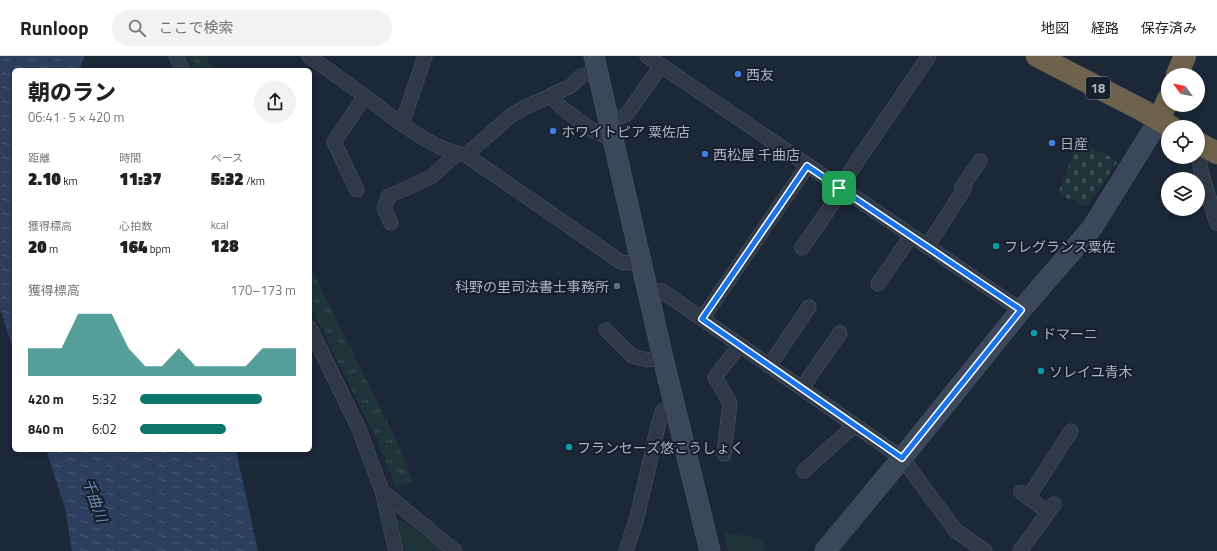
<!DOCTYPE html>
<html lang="ja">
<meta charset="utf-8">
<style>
:root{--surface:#fff;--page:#f2f2f2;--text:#222;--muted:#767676;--line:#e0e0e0;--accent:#0f766e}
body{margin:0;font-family:"Titillium Web","Noto Sans JP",sans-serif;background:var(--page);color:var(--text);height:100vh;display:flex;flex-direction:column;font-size:15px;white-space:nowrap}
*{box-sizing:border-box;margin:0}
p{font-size:13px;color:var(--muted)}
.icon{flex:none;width:22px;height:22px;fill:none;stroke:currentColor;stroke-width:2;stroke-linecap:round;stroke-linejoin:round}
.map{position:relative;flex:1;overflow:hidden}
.sheet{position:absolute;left:12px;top:12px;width:300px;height:384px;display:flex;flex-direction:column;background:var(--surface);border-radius:6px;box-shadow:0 2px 6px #0003}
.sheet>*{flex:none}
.needle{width:26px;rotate:303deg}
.controls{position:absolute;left:1161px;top:12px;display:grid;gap:8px}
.controls a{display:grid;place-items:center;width:44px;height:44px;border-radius:50%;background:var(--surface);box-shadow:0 2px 6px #0003;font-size:20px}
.pin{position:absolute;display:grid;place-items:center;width:34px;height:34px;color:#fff;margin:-17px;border-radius:8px;box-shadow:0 2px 6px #0006}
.round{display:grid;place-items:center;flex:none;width:42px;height:42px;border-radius:21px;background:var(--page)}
.head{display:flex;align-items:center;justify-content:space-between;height:68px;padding:0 16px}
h1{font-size:22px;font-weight:800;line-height:30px}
.metrics{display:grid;grid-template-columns:repeat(3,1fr);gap:6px;height:68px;padding:4px 16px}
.metrics div{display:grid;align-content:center}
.metrics b{font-size:17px;font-weight:800}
.metrics small{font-size:11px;font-weight:400}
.metrics p{font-size:11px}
.chart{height:112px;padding:8px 16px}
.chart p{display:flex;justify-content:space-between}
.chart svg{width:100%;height:72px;margin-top:4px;fill:var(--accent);opacity:.7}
ul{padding:0 16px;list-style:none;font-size:13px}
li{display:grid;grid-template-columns:64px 48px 1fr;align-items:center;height:30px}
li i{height:10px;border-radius:5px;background:var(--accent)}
header{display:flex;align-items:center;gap:24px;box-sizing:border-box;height:56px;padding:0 20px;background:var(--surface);border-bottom:1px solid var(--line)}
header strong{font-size:19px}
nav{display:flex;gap:22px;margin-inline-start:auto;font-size:14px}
.search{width:280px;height:36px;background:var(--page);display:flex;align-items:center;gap:10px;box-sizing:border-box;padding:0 14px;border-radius:22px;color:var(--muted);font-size:15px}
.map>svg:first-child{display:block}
.grass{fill:#1e3438}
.cemetery{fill:url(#cemetery-stones)}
.park{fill:url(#park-tufts)}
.water{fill:url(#water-ripples)}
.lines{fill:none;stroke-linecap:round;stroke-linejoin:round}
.street-casing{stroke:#4d5666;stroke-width:15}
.secondary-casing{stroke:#4d5666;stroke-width:21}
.highway-casing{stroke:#3b4352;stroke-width:23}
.street{stroke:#303947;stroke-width:14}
.secondary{stroke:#3d475b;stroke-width:20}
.highway{stroke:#6e624c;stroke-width:22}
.route-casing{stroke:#fff;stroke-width:8}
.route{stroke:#1a73e8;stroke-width:5}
.shop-dot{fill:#3f7fe0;stroke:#161e2b;stroke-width:1.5}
.culture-dot{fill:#0f9aa8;stroke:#161e2b;stroke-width:1.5}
.service-dot{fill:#5c6f8a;stroke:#161e2b;stroke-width:1.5}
.labels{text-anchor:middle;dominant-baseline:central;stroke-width:4;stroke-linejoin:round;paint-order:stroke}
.shield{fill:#161e2b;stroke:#7d8697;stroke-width:1}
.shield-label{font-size:13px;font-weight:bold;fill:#a9b3c5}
.poi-label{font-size:14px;fill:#a9b3c5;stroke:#161e2b;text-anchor:start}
.water-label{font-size:15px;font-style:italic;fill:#6e88b2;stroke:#161e2b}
</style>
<header>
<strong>Runloop</strong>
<div class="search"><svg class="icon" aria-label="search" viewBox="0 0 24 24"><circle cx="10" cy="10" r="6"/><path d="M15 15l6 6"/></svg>ここで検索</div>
<nav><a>地図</a><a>経路</a><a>保存済み</a></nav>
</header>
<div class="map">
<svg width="1217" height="495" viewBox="0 0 1217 495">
<defs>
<pattern id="cemetery-stones" width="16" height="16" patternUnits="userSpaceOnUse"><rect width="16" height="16" fill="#1e3438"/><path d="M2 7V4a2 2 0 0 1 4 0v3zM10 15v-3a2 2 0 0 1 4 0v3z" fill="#3c4f53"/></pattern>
<pattern id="park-tufts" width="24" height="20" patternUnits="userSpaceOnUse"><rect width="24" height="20" fill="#1e3438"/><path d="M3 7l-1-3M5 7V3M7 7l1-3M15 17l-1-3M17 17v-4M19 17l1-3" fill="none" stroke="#3c4f53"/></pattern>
<pattern id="water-ripples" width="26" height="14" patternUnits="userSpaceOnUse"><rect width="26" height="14" fill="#2c3f5e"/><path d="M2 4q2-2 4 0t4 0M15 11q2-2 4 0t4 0" fill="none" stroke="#485874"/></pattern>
</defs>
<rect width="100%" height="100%" fill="#1c2737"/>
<!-- grass -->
<g class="grass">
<polygon points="395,461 409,469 444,495 405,495"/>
<polygon points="723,476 763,483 765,495 728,495"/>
</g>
<!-- cemetery -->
<polygon class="cemetery" points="1078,85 1118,105 1087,151 1058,138"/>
<!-- park -->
<g class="park">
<polygon points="187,0 206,0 213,14 194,14"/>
<polygon points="310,210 395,381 413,425 395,431 380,390 310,249"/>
</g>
<!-- water -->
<g class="water">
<polygon points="0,0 84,0 80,14 14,14 14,296 0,253"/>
<polygon points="46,394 236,394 258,495 72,495 65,452"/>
</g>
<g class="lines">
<!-- street casing -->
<g class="street-casing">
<g id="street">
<polyline points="176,0 183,14"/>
<path d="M309 0C328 14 347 27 366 41 393 61 432 95 466 99L621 206 642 208"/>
<polyline points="647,0 1021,254"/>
<polyline points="551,40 562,52 592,74 613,83"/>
<polyline points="609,66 627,58 661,10"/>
<polyline points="402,68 425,0"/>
<polyline points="1202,89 1198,99 1202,119 1217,167"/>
<polyline points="466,99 509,61 524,52 558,36 571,30 580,21 598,13"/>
<polyline points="839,132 929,0"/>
<polyline points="357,134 334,86 365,40"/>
<polyline points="391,167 384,152 389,140 431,121 457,98"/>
<polyline points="927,191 964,133 962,131 980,105"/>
<polyline points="802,192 842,134"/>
<polyline points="878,228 911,180"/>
<polyline points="649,235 662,235 902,402 956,475 985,495"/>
<polyline points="702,263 807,110"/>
<polyline points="310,272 359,373 382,435 396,495"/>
<polyline points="606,274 632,300 647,304 663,302"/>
<polyline points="769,310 809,251"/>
<polyline points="802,332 840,277"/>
<polyline points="724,398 730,347 715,321 740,289"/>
<polyline points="804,415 855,369"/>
<polyline points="382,435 455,495"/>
<polyline points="1021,436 1048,456"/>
<polyline points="1028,442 1071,375"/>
<polyline points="626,495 637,461 659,366 663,354 675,350"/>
<polyline points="1020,495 1054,448"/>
</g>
</g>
<!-- secondary casing -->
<g class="secondary-casing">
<g id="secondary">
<polyline points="594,0 663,302 710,495"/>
<polyline points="825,495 902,402 1021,254 1092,172 1159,64"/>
</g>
</g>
<!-- highway casing -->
<g class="highway-casing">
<g id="highway">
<polyline points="1037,0 1142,54 1171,71"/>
<polyline points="1177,19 1185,0"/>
<polyline points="1159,64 1168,43"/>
<polyline points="1198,87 1217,97"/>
</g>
</g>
<!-- street -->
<use href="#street" class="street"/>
<!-- secondary -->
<use href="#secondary" class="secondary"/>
<!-- highway -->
<use href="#highway" class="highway"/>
</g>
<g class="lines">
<!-- route casing -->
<g class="route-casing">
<polygon id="route" points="807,110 1021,254 902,402 702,263"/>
</g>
<!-- route -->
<use href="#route" class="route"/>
</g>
<!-- markers -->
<g class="shop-dot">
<circle cx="738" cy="18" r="4"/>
<circle cx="553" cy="75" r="4"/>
<circle cx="1052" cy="87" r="4"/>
<circle cx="705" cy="98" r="4"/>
</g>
<g class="culture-dot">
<circle cx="996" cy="190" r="4"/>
<circle cx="1034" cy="277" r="4"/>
<circle cx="1041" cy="315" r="4"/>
<circle cx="569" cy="391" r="4"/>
</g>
<circle class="service-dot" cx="617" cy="230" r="4"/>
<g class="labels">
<!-- shield labels -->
<rect class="shield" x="1086" y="21" width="24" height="22" rx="3"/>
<g class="shield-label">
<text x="1098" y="32">18</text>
</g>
<!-- poi labels -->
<g class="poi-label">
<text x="746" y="18">西友</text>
<text x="561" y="75">ホワイトピア 粟佐店</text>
<text x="1060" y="87">日産</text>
<text x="713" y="98">西松屋 千曲店</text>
<text x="1004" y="190">フレグランス粟佐</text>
<text x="609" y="230" text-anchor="end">科野の里司法書士事務所</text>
<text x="1042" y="277">ドマーニ</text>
<text x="1049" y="315">ソレイユ青木</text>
<text x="577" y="391">フランセーズ悠こうしょく</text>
</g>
<!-- water labels -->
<g class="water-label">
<text transform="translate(95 444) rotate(70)">千曲川</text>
</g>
</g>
</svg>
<div class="controls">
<a><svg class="needle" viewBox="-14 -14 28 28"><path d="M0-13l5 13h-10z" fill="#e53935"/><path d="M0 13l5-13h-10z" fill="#767676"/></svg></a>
<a><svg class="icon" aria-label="locate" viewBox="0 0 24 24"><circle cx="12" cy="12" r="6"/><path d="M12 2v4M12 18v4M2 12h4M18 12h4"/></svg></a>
<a><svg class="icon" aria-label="layers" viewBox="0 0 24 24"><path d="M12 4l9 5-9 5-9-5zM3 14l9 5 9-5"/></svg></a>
</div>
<div class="pin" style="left:839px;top:132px;background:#1e9e55"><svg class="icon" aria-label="arrive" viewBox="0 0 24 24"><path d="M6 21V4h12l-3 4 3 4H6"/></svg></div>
<section class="sheet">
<div class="head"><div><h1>朝のラン</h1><p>06:41 · 5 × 420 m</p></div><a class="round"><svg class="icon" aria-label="share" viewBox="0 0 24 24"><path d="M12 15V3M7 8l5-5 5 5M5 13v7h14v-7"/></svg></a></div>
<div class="metrics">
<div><p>距離</p><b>2.10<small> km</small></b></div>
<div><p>時間</p><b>11:37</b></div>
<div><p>ペース</p><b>5:32<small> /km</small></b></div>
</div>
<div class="metrics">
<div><p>獲得標高</p><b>20<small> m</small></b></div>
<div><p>心拍数</p><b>164<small> bpm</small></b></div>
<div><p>kcal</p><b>128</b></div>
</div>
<div class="chart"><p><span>獲得標高</span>170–173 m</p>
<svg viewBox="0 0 160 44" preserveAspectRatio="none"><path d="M0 44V27L10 27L20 27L30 6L40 6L50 6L60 27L70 38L80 38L90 27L100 38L110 38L120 38L130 38L140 27L150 27L160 27V44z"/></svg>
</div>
<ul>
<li><b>420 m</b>5:32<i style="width:78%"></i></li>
<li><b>840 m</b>6:02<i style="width:55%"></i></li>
</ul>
</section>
</div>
